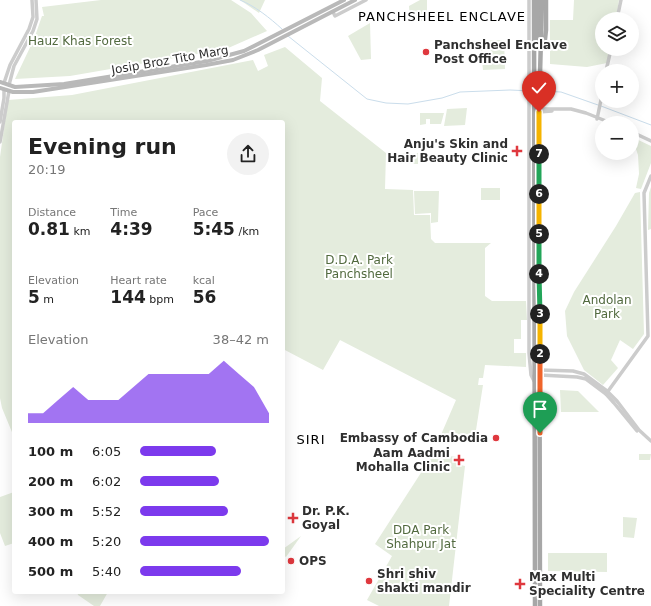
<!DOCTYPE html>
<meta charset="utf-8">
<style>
:root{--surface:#fff;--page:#f2f2f2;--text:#222;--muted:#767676;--accent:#7c3aed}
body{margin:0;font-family:"DejaVu Sans",sans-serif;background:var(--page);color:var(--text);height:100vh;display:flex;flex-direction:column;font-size:15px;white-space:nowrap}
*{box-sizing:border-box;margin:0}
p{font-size:13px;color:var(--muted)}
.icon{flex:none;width:22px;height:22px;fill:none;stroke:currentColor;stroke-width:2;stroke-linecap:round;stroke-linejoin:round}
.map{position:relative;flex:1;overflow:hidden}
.details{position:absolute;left:12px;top:120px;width:273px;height:474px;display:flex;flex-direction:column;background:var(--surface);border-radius:4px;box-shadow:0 4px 16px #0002}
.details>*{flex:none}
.fabs{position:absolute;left:595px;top:12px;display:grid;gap:8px}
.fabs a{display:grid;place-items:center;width:44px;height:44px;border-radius:50%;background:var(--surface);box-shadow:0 4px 16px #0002;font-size:20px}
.pin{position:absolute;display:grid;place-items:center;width:34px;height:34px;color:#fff;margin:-41px -17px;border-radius:50% 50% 50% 0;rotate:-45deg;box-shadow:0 0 4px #0007}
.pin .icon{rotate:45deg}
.km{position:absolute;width:20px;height:20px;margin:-10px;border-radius:50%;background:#222;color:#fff;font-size:11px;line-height:20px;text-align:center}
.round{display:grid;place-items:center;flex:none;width:42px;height:42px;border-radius:21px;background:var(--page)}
.overview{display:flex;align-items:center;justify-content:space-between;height:68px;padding:0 16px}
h1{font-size:22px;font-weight:600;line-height:30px}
.figures{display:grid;grid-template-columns:repeat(3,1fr);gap:6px;height:68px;padding:4px 16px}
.figures div{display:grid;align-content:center}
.figures b{font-size:17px;font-weight:600}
.figures small{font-size:11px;font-weight:400}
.figures p{font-size:11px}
.chart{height:112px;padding:8px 16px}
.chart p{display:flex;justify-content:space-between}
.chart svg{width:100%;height:72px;margin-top:4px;fill:var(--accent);opacity:.7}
ul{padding:0 16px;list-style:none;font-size:13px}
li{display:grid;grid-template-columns:64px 48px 1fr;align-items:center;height:30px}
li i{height:10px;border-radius:5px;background:var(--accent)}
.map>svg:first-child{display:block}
.green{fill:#e4ecdd}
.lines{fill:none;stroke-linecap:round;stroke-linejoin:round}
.stream{stroke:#caddeb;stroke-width:1}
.tertiary{stroke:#ccc;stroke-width:3.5}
.secondary{stroke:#b9b9b9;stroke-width:4}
.primary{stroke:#a7a7a7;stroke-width:4.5}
.split-1-casing{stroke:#fff;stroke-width:8}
.split-2-casing{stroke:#fff;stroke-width:8}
.split-3-casing{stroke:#fff;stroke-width:8}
.split-4-casing{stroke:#fff;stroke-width:8}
.split-5-casing{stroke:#fff;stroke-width:8}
.split-6-casing{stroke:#fff;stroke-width:8}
.split-7-casing{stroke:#fff;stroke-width:8}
.split-8-casing{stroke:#fff;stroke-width:8}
.split-1{stroke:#f0652b;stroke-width:5}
.split-2{stroke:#f0652b;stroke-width:5}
.split-3{stroke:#f5b400;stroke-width:5}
.split-4{stroke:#22a559;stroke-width:5}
.split-5{stroke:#22a559;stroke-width:5}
.split-6{stroke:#f5b400;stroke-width:5}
.split-7{stroke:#22a559;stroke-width:5}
.split-8{stroke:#f5b400;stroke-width:5}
.poi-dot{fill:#df383e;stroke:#fff;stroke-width:1.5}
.labels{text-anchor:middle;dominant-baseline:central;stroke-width:4;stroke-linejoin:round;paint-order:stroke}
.park-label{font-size:12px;fill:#51693e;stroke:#fff}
.poi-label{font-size:12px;font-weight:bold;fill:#2f2f2f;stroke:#fff;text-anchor:start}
.street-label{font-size:12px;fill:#2f2f2f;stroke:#fff}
.neighbourhood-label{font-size:13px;letter-spacing:1px;fill:#000;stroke:#fff}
</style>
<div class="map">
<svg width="651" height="606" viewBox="0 0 651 606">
<rect width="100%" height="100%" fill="#fff"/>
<!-- green -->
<g class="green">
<polygon points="101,0 231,0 251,13 267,31 226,49 70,76 15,79 34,39 42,16 44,16 42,7"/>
<polygon points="240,0 265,0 259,13"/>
<polygon points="420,0 427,0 427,21 410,21 409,6"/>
<polygon points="574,0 619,0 616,19 602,19 602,49 610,49 607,63 587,67 550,64 550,20 573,20"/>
<polygon points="370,23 371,59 361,60 348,36"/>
<polygon points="504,40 505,69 483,70 480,41"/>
<polygon points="285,47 322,78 320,101 386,153 385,189 413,190 414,215 430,215 431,239 435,243 491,243 485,248 485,296 492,301 526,301 527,320 521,320 521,339 514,339 514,353 526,353 526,367 485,365 483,378 479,378 478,385 483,385 474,443 465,442 465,440 440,437 456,400 340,340 323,370 283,349 283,122 14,122 14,437 2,408 0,398 0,157 8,100 72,95 253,60 258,71 268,66 264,55"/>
<polygon points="467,108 465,125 444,126 447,109"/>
<polygon points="420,113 444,113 441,124 430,124 430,119 426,119 426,124 420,125"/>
<polygon points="632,137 651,146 651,163 641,189 636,188 639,174 638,155"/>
<rect x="401" y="153" width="17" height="11"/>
<polygon points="651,187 651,229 648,230 649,193"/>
<rect x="481" y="188" width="19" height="12"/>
<polygon points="414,191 439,191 438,222 431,223 431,213 415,214"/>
<polygon points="640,192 644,334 633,349 620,340 611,360 618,368 603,385 584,370 567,336 565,311 574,292 616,226 635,193"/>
<polygon points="560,390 578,391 599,412 561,412"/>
<polygon points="432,454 457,457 456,464 465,466 449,606 379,606 367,600 392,556 375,544 426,465"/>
<polygon points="639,454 651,454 650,460 639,460"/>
<polygon points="14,492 14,543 5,546 0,533 0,497"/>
<polygon points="623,517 637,518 634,538 623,537"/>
<polygon points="301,536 286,557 283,555 283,549"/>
<polygon points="548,553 607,553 607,572 548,571"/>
<polygon points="77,592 108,592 100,606 94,606 78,595"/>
</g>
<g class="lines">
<!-- stream -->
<g class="stream">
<path d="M240 0C255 6 270 18 282 29"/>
<polyline points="288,36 367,99 386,103 408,104 442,98 460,92 510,90 532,91"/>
<polyline points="542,91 561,92 598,105"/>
<polyline points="601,106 651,125"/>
</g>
<!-- tertiary -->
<g class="tertiary">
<polyline points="529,0 529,353 531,375 534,381"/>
<polyline points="333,12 335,16 366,0"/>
<polyline points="617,19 621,0"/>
<polyline points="606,71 611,49"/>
<polyline points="4,83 10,65 29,29 33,17 32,0"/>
<polyline points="9,85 14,66 33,31 37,19 36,0"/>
<polyline points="539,109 571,109 586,113 611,123"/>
<polyline points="539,112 552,111"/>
<polyline points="597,119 602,95"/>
<polyline points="0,122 4,98 4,90"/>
<polyline points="632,132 651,141"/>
<polyline points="0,142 9,91"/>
<polyline points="540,370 573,371 584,374 607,391 617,401 639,430 651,441"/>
<polyline points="540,375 577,377 586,379 606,394 614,403 637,431"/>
<polyline points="606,394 648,336 644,193 651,176"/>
</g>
<!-- secondary -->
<g class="secondary">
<polyline points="0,82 15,87 64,84 207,61 244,51 344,0"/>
<polyline points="0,88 13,92 33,92 206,65 233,60 258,50 355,0"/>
</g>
<!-- primary -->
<g class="primary">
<polyline points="534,0 535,606"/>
<polyline points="538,40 538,0"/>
<polyline points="544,48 546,30 546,0"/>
<polyline points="540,606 539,112 542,0"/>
</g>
</g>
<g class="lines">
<!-- split-1 casing -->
<g class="split-1-casing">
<polyline id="split-1" points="540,393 540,433"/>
</g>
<!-- split-2 casing -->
<g class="split-2-casing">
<polyline id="split-2" points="540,393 540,354"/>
</g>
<!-- split-3 casing -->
<g class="split-3-casing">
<polyline id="split-3" points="540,314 540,354"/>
</g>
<!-- split-4 casing -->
<g class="split-4-casing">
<polyline id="split-4" points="539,274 540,314"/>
</g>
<!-- split-5 casing -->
<g class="split-5-casing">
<polyline id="split-5" points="539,234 539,274"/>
</g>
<!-- split-6 casing -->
<g class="split-6-casing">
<polyline id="split-6" points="539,194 539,234"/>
</g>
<!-- split-7 casing -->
<g class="split-7-casing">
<polyline id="split-7" points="539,154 539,194"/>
</g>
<!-- split-8 casing -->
<g class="split-8-casing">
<polyline id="split-8" points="539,112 539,154"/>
</g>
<!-- split-1 -->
<use href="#split-1" class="split-1"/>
<!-- split-2 -->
<use href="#split-2" class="split-2"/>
<!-- split-3 -->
<use href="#split-3" class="split-3"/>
<!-- split-4 -->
<use href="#split-4" class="split-4"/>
<!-- split-5 -->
<use href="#split-5" class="split-5"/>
<!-- split-6 -->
<use href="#split-6" class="split-6"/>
<!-- split-7 -->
<use href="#split-7" class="split-7"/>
<!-- split-8 -->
<use href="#split-8" class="split-8"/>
</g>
<!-- markers -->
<g class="poi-dot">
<circle cx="426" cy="52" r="4"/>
<path d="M515 145h4v4h4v4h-4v4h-4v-4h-4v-4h4z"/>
<circle cx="496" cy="438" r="4"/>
<path d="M457 454h4v4h4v4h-4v4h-4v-4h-4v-4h4z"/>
<path d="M291 512h4v4h4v4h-4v4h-4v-4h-4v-4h4z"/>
<circle cx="291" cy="561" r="4"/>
<circle cx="369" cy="581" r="4"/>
<path d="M518 578h4v4h4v4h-4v4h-4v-4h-4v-4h4z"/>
</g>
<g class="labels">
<!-- park labels -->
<g class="park-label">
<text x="80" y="41">Hauz Khas Forest</text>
<text x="359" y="260">D.D.A. Park<tspan x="359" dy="14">Panchsheel</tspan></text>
<text x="607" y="300">Andolan<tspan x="607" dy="14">Park</tspan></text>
<text x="421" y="530">DDA Park<tspan x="421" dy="14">Shahpur Jat</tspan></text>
</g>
<!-- poi labels -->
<g class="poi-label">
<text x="434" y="45">Panchsheel Enclave<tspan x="434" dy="14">Post Office</tspan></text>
<text x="508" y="144" text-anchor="end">Anju's Skin and<tspan x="508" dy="14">Hair Beauty Clinic</tspan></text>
<text x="488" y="438" text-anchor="end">Embassy of Cambodia</text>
<text x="450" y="453" text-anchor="end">Aam Aadmi<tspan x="450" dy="14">Mohalla Clinic</tspan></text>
<text x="302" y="511">Dr. P.K.<tspan x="302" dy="14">Goyal</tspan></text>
<text x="299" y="561">OPS</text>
<text x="377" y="574">Shri shiv<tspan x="377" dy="14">shakti mandir</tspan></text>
<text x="529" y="577">Max Multi<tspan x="529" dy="14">Speciality Centre</tspan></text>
</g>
<!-- street labels -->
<g class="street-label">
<text transform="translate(170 60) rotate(-10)">Josip Broz Tito Marg</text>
</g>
<!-- neighbourhood labels -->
<g class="neighbourhood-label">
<text x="442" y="16">PANCHSHEEL ENCLAVE</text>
<text x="311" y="439">SIRI</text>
</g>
</g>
</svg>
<div class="fabs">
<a><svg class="icon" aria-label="layers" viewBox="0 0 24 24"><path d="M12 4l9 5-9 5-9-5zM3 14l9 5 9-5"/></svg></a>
<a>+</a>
<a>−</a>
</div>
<div class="pin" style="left:540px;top:433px;background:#1e9e55"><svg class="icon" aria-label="arrive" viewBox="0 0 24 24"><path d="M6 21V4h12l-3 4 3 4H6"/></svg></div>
<div class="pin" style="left:539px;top:112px;background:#d93025"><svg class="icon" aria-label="check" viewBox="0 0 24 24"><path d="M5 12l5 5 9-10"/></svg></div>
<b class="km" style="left:540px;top:354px">2</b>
<b class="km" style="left:540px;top:314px">3</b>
<b class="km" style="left:539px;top:274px">4</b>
<b class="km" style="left:539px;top:234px">5</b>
<b class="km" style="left:539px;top:194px">6</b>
<b class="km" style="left:539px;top:154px">7</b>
<section class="details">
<div class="overview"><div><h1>Evening run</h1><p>20:19</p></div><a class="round"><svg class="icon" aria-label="share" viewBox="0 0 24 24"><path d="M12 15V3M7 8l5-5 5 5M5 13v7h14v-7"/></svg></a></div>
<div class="figures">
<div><p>Distance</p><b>0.81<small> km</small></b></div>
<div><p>Time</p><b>4:39</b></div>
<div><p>Pace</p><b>5:45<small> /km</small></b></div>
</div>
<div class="figures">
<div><p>Elevation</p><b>5<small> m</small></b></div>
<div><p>Heart rate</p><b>144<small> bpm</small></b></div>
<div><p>kcal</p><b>56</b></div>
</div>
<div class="chart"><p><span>Elevation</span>38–42 m</p>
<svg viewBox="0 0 160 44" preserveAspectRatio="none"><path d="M0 44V38L10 38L20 30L30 22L40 30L50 30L60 30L70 22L80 14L90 14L100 14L110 14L120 14L130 6L140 14L150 22L160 38V44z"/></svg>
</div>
<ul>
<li><b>100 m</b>6:05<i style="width:59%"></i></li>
<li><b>200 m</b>6:02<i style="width:61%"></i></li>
<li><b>300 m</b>5:52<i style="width:68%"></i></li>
<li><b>400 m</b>5:20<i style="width:100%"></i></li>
<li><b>500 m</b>5:40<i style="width:78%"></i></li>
</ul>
</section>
</div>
